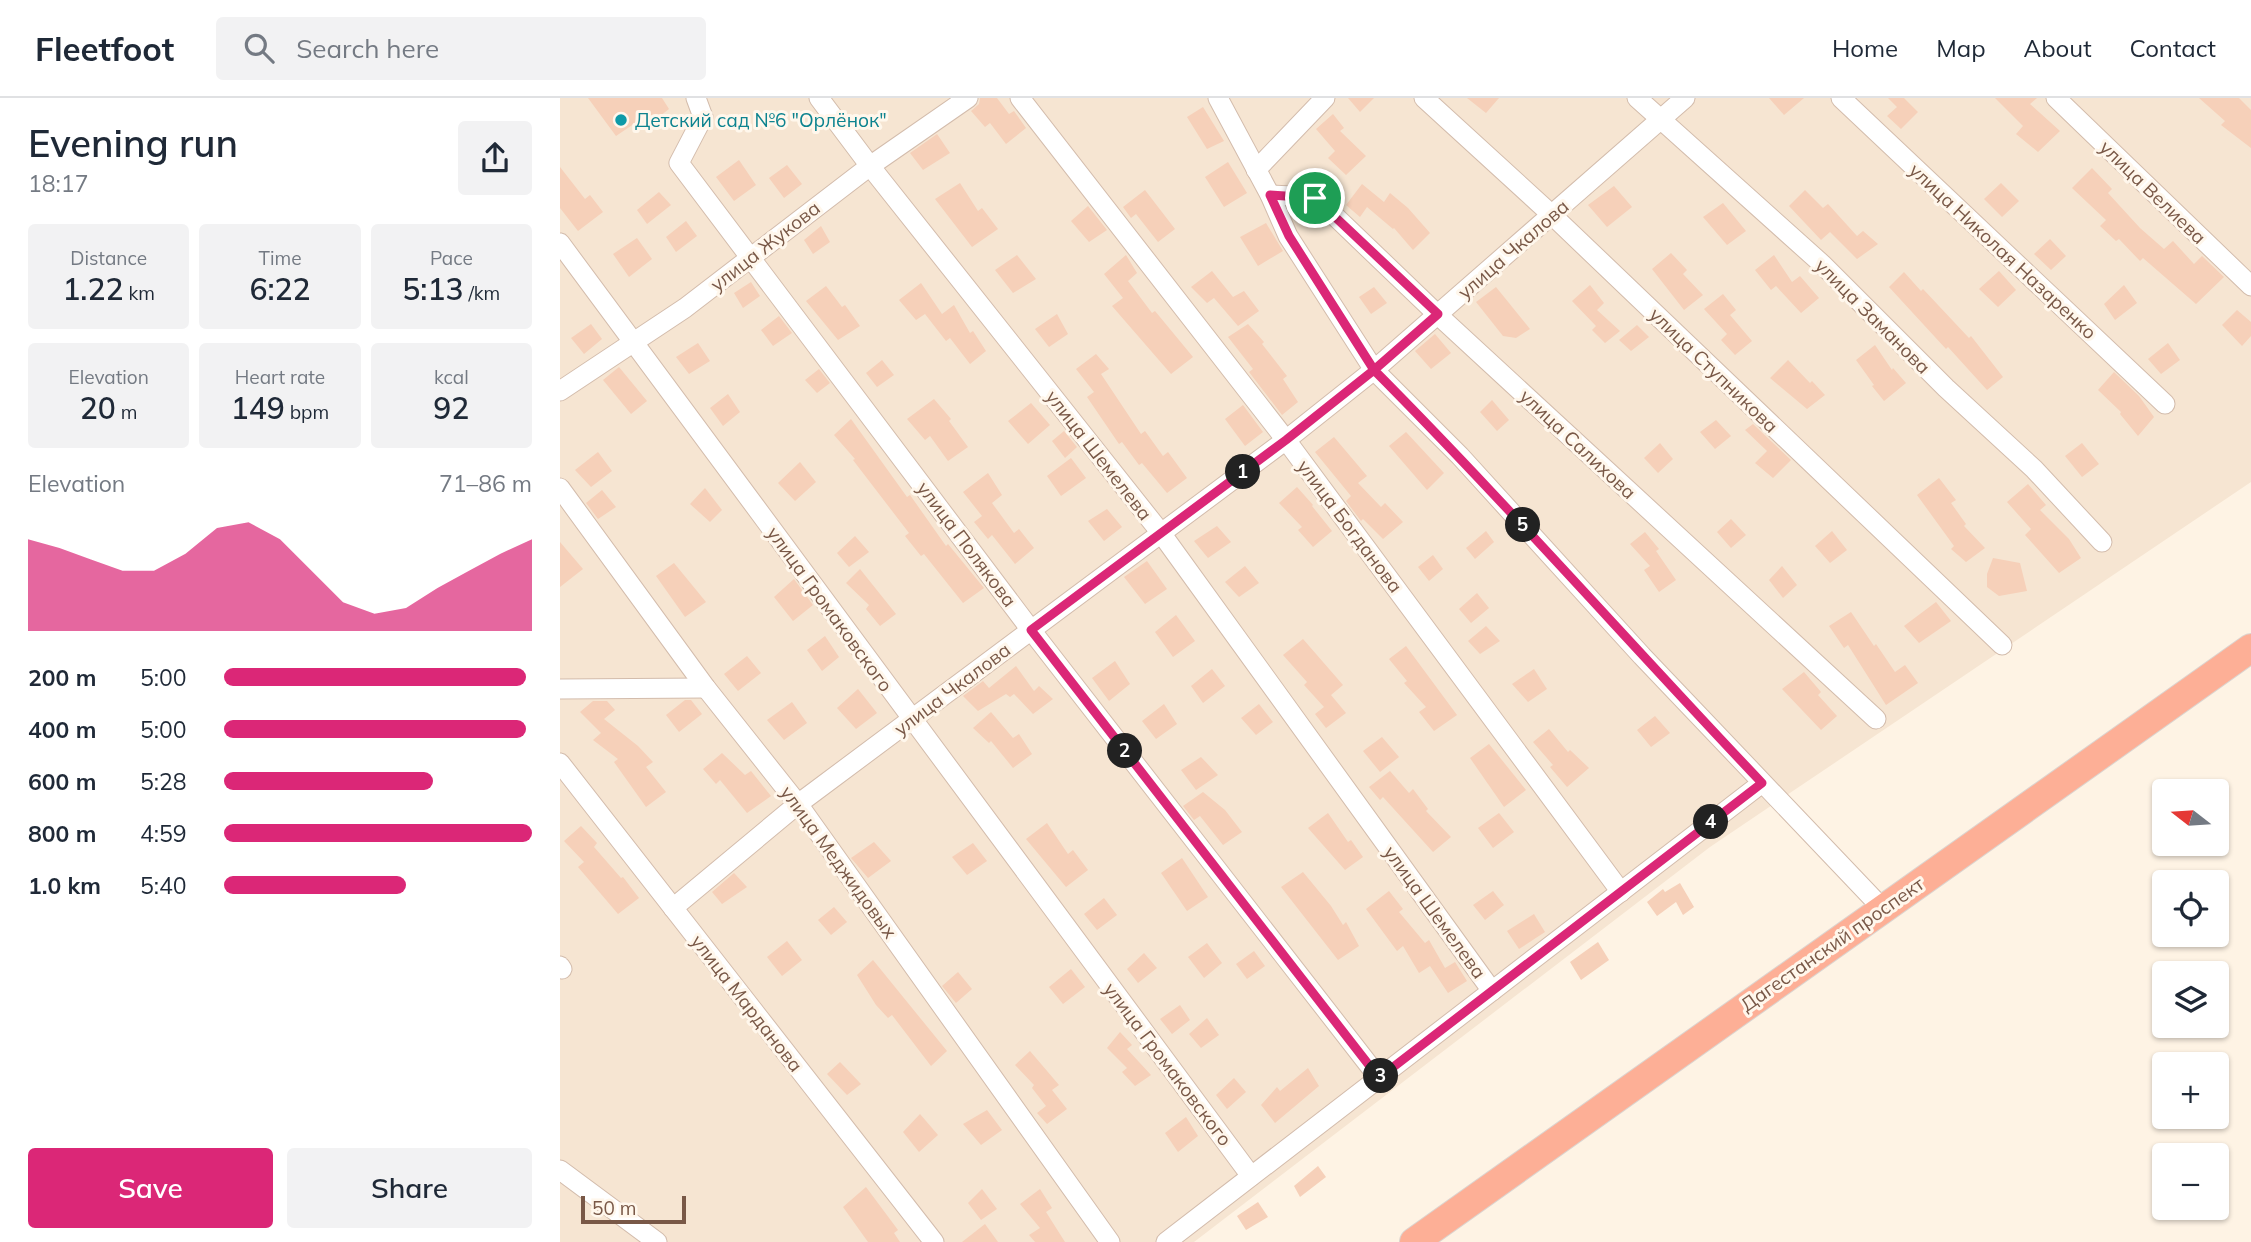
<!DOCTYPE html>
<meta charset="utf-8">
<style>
:root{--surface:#fff;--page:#f2f2f3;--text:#1f2937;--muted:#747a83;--line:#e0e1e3;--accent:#db2777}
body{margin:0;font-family:Mulish,sans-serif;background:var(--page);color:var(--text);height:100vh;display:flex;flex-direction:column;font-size:26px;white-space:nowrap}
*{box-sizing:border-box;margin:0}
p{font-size:23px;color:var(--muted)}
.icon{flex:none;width:38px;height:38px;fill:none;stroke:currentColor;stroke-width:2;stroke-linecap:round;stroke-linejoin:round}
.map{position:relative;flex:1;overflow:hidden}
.side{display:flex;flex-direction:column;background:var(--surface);width:560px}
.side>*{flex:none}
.needle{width:46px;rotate:287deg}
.controls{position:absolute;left:1592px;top:681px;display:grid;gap:14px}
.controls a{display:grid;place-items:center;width:77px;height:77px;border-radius:7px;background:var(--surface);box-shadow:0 2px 5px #0004;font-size:35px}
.scale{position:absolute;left:21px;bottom:18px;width:105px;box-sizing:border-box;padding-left:7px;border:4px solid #795847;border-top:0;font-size:19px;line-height:24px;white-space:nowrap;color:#795847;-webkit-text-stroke:5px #fff7ec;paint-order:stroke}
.pin{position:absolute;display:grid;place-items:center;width:60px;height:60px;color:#fff;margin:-30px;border:4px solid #fff;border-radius:50%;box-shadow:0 2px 7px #0007}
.km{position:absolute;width:35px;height:35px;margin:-18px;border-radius:50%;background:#222;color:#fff;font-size:19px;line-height:35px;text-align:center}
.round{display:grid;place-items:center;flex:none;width:74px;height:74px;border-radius:7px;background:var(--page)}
.headline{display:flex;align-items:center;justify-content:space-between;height:119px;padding:0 28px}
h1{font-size:38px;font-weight:600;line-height:52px}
.metrics{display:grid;grid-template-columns:repeat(3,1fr);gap:10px;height:119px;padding:7px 28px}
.metrics div{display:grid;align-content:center;border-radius:7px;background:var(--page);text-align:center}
.metrics b{font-size:30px;font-weight:600}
.metrics small{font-size:19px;font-weight:400}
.metrics p{font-size:19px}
.chart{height:196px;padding:14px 28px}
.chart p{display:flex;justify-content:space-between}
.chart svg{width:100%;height:126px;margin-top:7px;fill:var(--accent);opacity:.7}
.button{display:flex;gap:14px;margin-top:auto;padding:14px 28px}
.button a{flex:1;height:80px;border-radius:7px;background:var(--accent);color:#fff;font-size:28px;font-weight:600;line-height:80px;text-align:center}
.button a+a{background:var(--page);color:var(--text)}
ul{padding:0 28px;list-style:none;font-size:23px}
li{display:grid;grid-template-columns:112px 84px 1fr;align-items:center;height:52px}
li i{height:18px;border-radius:9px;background:var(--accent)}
header{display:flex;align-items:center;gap:42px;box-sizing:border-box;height:98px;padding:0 35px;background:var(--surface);border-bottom:2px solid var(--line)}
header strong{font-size:33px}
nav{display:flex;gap:38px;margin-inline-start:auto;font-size:24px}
.search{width:490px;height:63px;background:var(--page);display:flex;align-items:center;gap:18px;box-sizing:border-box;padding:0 24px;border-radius:7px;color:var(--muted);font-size:26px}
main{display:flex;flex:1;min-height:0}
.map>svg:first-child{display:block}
.residential{fill:#f6e5d2}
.building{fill:#f6d0b9}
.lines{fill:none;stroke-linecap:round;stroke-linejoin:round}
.minor-casing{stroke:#d3bcac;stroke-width:21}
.highway-casing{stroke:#dcd4cf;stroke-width:30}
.minor{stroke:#fff;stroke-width:19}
.highway{stroke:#fdaf96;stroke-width:28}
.route-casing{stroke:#fff;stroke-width:14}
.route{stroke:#db2777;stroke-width:9}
.culture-dot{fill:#0f9aa8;stroke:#fff7ec;stroke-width:2.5}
.labels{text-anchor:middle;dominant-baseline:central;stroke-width:6;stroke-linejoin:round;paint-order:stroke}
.culture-label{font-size:19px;fill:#0d838f;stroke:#fff7ec;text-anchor:start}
.street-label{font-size:19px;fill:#795847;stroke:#fff7ec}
</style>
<header>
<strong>Fleetfoot</strong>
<div class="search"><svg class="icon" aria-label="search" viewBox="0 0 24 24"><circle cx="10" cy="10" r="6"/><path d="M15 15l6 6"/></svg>Search here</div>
<nav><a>Home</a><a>Map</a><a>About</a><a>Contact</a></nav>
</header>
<main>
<section class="side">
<div class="headline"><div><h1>Evening run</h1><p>18:17</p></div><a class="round"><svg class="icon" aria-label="share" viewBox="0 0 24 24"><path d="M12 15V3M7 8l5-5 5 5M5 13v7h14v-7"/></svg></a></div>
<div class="metrics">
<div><p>Distance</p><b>1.22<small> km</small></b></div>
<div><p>Time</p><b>6:22</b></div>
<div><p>Pace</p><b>5:13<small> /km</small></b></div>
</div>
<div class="metrics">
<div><p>Elevation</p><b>20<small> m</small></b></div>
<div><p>Heart rate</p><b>149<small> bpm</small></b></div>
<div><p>kcal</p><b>92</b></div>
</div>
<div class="chart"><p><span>Elevation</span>71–86 m</p>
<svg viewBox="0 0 160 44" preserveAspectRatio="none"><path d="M0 44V12L10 15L20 19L30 23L40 23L50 17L60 8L70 6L80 12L90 23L100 34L110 38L120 36L130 29L140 23L150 17L160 12V44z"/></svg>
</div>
<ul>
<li><b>200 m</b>5:00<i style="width:98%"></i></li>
<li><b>400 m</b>5:00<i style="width:98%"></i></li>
<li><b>600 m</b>5:28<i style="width:68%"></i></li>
<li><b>800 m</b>4:59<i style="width:100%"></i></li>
<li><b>1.0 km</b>5:40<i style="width:59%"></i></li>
</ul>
<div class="button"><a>Save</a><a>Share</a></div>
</section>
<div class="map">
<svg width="1691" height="1144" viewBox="0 0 1691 1144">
<rect width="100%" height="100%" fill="#fef3e4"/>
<!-- residential -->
<polygon class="residential" points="0,0 1691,0 1691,384 1150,749 634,1144 0,1144"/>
<!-- building -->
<g class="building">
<polygon points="28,0 102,0 109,11 91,25 84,19 56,38"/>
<polygon points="420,0 437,0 449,16 454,13 466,30 446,46 430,25 425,29 411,13 419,6"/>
<polygon points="788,0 814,0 800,14"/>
<polygon points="907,0 939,0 926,15"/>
<polygon points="1209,0 1244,0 1224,17"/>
<polygon points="1328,0 1344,0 1358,14 1341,31 1327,18 1337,9"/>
<polygon points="1435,0 1477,0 1470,6 1500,33 1478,54 1456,36 1463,28"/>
<polygon points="1639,0 1679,0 1691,12 1691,50 1661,27 1665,23"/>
<polygon points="643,9 664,43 647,51 627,19"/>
<polygon points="773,16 784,30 780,33 806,58 786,77 768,60 775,53 756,31"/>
<polygon points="377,36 390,55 363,72 350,55"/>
<polygon points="179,62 196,87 174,103 156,79"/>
<polygon points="668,64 687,95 664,109 645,79"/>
<polygon points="227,67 242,86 224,100 209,80"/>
<polygon points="0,69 25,101 30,97 43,114 18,133 0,110"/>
<polygon points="1532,70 1552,91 1548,95 1580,130 1604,151 1613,143 1634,166 1642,158 1664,179 1636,206 1583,160 1580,163 1559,141 1556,143 1540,128 1546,122 1512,90"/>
<polygon points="400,85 418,113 422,110 438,131 412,149 375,101"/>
<polygon points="1441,85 1459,103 1442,119 1424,101"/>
<polygon points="802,86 824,104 830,95 848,110 870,135 853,152 834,130 833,131 807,109 800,119 786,107"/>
<polygon points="1054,88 1072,109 1047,129 1028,107"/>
<polygon points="585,92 615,131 598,144 576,116 571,120 563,109"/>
<polygon points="1245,92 1263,110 1268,106 1297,138 1303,133 1318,146 1297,161 1270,134 1261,142 1229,108"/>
<polygon points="99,94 111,107 87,126 77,112"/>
<polygon points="1163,105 1186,133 1167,147 1143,119"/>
<polygon points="528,108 547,132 529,144 511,123"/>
<polygon points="126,123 137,138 116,154 106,139"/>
<polygon points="706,125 723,153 698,168 680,139"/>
<polygon points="261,128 270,144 253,156 244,142"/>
<polygon points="77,140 92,161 69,179 53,156"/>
<polygon points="1490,141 1506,158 1491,172 1474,156"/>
<polygon points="1111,155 1127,172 1123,176 1143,197 1124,212 1092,171"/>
<polygon points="457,157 476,181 453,195 435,172"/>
<polygon points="566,157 577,175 568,183 592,215 595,213 633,259 611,276 552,208 563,200 544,176"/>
<polygon points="1214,157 1232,184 1240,178 1259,200 1241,215 1216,188 1211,192 1195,172"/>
<polygon points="652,173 673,199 684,193 699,213 678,228 654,200 647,205 631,189"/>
<polygon points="1439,173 1456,192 1438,209 1419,191"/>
<polygon points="1344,174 1361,193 1363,191 1409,240 1411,238 1443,279 1427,292 1388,249 1386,251 1329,189"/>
<polygon points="191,184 200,198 183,210 174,195"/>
<polygon points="361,185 382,216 394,207 410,235 413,233 426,253 410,266 390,240 386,243 365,216 356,222 339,202"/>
<polygon points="1030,187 1044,205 1037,212 1060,233 1045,245 1032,232 1036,228 1012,203"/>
<polygon points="1564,187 1577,205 1555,222 1544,206"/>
<polygon points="266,188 282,209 285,207 300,228 278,242 246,203"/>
<polygon points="814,189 827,205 811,216 799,199"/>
<polygon points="936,189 970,231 956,240 943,238 916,204"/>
<polygon points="1163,196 1176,212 1170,217 1192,243 1175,257 1161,242 1167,236 1144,211"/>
<polygon points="1677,212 1691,224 1691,238 1682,248 1662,227"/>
<polygon points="497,216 508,236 489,249 475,231"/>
<polygon points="219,218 232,235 213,248 201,232"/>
<polygon points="31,226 42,241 24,256 11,240"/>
<polygon points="688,226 704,244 702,246 727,278 723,281 738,304 722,317 689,274 693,271 668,239"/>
<polygon points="1077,227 1089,239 1071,253 1059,242"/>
<polygon points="875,236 891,255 871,271 855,253"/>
<polygon points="138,245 150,263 129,276 116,259"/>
<polygon points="1608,245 1620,262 1601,276 1588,261"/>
<polygon points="1315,247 1332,272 1333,270 1346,285 1324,303 1312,288 1314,287 1296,262"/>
<polygon points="536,256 549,271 541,276 581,336 585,333 603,358 608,354 627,380 607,395 582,365 579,367 562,344 559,346 527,299 534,294 516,271"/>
<polygon points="322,262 334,277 317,289 306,275"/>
<polygon points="1228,262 1250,285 1252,283 1265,297 1247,311 1210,280"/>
<polygon points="59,269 87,303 71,316 43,282"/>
<polygon points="259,271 270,285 257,295 245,282"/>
<polygon points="1554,274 1579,298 1594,319 1578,338 1560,316 1561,314 1538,292"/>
<polygon points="168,296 180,314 163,328 150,310"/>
<polygon points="374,301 391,321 389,323 408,349 388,363 370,338 365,342 347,321"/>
<polygon points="932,302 949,322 937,333 920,314"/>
<polygon points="471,305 490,327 468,346 448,323"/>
<polygon points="683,307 703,334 685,348 665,321"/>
<polygon points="291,321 347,399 350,397 386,448 388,446 424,490 403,505 364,456 361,458 345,438 349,435 293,362 295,361 274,337"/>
<polygon points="1156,322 1171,338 1155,351 1140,334"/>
<polygon points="1193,326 1231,362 1213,380 1195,365 1207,353 1185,332"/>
<polygon points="504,333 517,349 505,360 492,343"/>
<polygon points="846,334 884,375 867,392 829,348"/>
<polygon points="774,339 807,378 798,385 821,409 825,405 843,424 823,441 803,421 801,423 786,403 791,398 755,354"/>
<polygon points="1100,345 1113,361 1098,375 1084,360"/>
<polygon points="1522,345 1539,366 1522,379 1505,358"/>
<polygon points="38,354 52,373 31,389 15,372"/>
<polygon points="511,360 526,380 501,398 487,378"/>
<polygon points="240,364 256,384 235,403 218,385"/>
<polygon points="428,375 442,397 432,405 454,435 459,431 474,450 455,466 432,437 428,441 414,424 422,418 403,394"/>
<polygon points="1379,380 1396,402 1391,405 1406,426 1404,428 1425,450 1406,464 1391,451 1394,448 1357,397"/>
<polygon points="1468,386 1486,407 1480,412 1509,441 1521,460 1499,475 1465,437 1471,431 1447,404"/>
<polygon points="737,389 753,407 752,408 772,433 753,449 738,432 742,429 719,405"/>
<polygon points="145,390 162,412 150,424 130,406"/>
<polygon points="42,392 56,409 38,421 26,405"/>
<polygon points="547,411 562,429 544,443 528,423"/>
<polygon points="1171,421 1186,437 1171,450 1157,434"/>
<polygon points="657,428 671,444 648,460 634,443"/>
<polygon points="926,433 934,444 915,461 906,450"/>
<polygon points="1272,433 1287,452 1270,465 1255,448"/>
<polygon points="1085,434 1099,451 1096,453 1116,482 1099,494 1084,472 1090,468 1070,446"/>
<polygon points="295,438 309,454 289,469 277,455"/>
<polygon points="0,444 23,471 0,489"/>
<polygon points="873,457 883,471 869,483 858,469"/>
<polygon points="1433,460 1460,465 1467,493 1439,498 1427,489 1427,476"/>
<polygon points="587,463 607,491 585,506 564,479"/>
<polygon points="114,465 146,504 125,519 96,478"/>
<polygon points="685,468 699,485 679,499 665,484"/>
<polygon points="1222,468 1237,487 1223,500 1209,482"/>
<polygon points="300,471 336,516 320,528 306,511 309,507 286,485"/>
<polygon points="234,481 253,507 233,523 214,499"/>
<polygon points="917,495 929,510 911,525 899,511"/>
<polygon points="1376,504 1391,523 1359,545 1344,528"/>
<polygon points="1291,514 1314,548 1316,546 1335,574 1345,567 1358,585 1326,607 1288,547 1284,550 1269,528"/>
<polygon points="616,517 635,543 613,559 595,534"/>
<polygon points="926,528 940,543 920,556 908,543"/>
<polygon points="265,538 279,559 262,573 247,552"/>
<polygon points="743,541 783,587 771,597 786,615 766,630 755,616 764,609 744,587 747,584 723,557"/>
<polygon points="846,548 897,617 874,633 859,614 866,609 844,585 847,583 829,561"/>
<polygon points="187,558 201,575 178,593 164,576"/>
<polygon points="555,563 570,586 549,603 532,580"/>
<polygon points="456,568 474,593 479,588 493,601 473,616 454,596 450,599 446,596 418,613 403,598 423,583 429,590"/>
<polygon points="652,571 665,588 643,605 631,588"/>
<polygon points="974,571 987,591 968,604 952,586"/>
<polygon points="1244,574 1261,594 1258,597 1277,618 1261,632 1222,591"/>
<polygon points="298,591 317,615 296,631 277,610"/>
<polygon points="125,602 131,602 142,616 119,634 106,617"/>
<polygon points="33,603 47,603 55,612 44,621 78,648 93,664 86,669 106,694 86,709 54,664 58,661 33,642 41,635 20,614"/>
<polygon points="232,604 247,625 224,642 207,622"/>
<polygon points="604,606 617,626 596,641 582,623"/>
<polygon points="699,606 713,624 696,637 681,620"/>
<polygon points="431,614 453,640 459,636 472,656 453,670 431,643 429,645 413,630"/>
<polygon points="1095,618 1110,635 1091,649 1077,632"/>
<polygon points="989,631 1008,654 1010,652 1029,670 1007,689 990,669 993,667 973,644"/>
<polygon points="822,639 839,659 820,674 803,653"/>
<polygon points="929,646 966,692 944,709 910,660"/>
<polygon points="162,655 185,677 191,673 211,698 187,715 160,682 156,686 143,671"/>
<polygon points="641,659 658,677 636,692 621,672"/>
<polygon points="830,673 849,695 853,691 868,711 866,713 891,739 873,754 823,699 820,702 809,689"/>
<polygon points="643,694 665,712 682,734 663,747 640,718 634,722 623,708"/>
<polygon points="768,715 788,744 791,742 803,759 785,772 748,730"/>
<polygon points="939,715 954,734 933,750 918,730"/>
<polygon points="487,725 508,756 513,752 528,772 506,789 466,741"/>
<polygon points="21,728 37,745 34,749 61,780 63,779 79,800 58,816 18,769 24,764 4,743"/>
<polygon points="314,744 331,763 308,780 291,760"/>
<polygon points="413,745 427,763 407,777 392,759"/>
<polygon points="622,760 648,799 627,813 601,775"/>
<polygon points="743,774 771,808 783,827 786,824 799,848 778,862 721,789"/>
<polygon points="174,775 187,789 162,806 152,794"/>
<polygon points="1120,785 1134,809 1123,817 1116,804 1097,818 1087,804 1103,791 1105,794"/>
<polygon points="829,793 843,811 839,814 865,845 869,842 885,870 895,864 907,883 888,895 870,868 859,875 843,848 837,853 806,811"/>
<polygon points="933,793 944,807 925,822 913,807"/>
<polygon points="544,800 557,817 537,832 524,816"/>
<polygon points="274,809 287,824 271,837 258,822"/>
<polygon points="974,816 985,834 959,851 947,833"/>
<polygon points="227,843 242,862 222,878 207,859"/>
<polygon points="1038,844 1049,862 1021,882 1010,864"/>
<polygon points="647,845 662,865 644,880 628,859"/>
<polygon points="694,853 705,868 687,881 676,866"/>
<polygon points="584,855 597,870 578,885 567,871"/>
<polygon points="313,862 387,953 371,968 332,917 328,920 316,907 297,877"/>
<polygon points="511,871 525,889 503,906 489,889"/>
<polygon points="398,874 412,891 396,905 382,888"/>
<polygon points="620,907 630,922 612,936 600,921"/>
<polygon points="647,920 659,937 641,950 629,936"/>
<polygon points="560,934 572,947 567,951 591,977 575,988 562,974 567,970 547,950"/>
<polygon points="470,953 499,987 492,992 507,1011 487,1026 477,1015 486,1008 472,990 474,987 455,967"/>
<polygon points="280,964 301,986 287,997 267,976"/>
<polygon points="748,970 759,988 715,1025 701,1007 717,989 720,993"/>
<polygon points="674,980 686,994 667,1011 656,997"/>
<polygon points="427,1012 442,1032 421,1047 403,1026"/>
<polygon points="360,1016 378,1037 359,1054 343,1034"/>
<polygon points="626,1019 638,1038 618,1054 605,1035"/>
<polygon points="758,1068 766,1079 740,1099 734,1088"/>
<polygon points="306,1089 338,1132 334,1135 340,1144 308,1144 283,1109"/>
<polygon points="422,1091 437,1111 421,1122 408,1105"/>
<polygon points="480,1091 492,1110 486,1114 505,1144 475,1144 469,1137 480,1130 460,1106"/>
<polygon points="698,1104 708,1119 686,1132 677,1118"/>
<polygon points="425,1126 438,1144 402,1144"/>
</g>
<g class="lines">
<!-- minor casing -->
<g class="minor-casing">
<g id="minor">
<polyline points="136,0 143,19 119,65 471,532 819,980"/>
<polyline points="259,0 310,68 601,435 932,893"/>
<polyline points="460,0 726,342 1061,794"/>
<polyline points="658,0 710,97 728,138 814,272 900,358 1082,558 1322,810"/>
<polyline points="864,0 992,117 1442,547"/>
<polyline points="1077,0 1262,166 1386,290 1474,371 1542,444"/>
<polyline points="1281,0 1605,306"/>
<polyline points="1496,0 1691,188"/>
<polyline points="696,72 765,0"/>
<polyline points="710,97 755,99 878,217 1316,621"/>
<polyline points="0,145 691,1078"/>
<polyline points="0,293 125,210 310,68 408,0"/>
<polyline points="0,390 146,590 238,706 550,1144"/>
<polyline points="0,591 146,590"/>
<polyline points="0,665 374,1144"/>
<polyline points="113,810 238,706 726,342 814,272 1125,0"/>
<polyline points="0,868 2,871"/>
<polyline points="0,1072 97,1144"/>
<polyline points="606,1144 1202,685"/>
</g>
</g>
<!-- highway casing -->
<g class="highway-casing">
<polyline id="highway" points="854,1144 1691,550"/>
</g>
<!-- minor -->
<use href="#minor" class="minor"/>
<!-- highway -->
<use href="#highway" class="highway"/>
</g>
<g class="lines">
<!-- route casing -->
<g class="route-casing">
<path id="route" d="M755 100 710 97 729 138 814 272 726 342 471 532 819 980 1202 685C1072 548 947 406 814 272L878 216 755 100"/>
</g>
<!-- route -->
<use href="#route" class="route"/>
</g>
<!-- markers -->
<circle class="culture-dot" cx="61" cy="22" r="7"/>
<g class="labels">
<!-- culture labels -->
<g class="culture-label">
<text x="75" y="22">Детский сад №6 "Орлёнок"</text>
</g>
<!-- street labels -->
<g class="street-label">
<text transform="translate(1593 94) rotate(44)">улица Велиева</text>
<text transform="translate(205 148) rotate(-38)">улица Жукова</text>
<text transform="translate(953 151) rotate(-41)">улица Чкалова</text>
<text transform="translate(1443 153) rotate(43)">улица Николая Назаренко</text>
<text transform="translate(1313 218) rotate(45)">улица Заманова</text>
<text transform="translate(1154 272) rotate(44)">улица Ступникова</text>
<text transform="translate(1018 346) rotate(43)">улица Салихова</text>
<text transform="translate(539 357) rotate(52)">улица Шемелева</text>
<text transform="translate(790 428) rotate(53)">улица Богданова</text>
<text transform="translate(407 446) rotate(53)">улица Полякова</text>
<text transform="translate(270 511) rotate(54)">улица Громаковского</text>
<text transform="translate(392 591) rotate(-37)">улица Чкалова</text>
<text transform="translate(279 764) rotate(54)">улица Меджидовых</text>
<text transform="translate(875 814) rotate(54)">улица Шемелева</text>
<text transform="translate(1272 846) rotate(-35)">Дагестанский проспект</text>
<text transform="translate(187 905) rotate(52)">улица Марданова</text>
<text transform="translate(608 966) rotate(53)">улица Громаковского</text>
</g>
</g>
</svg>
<div class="controls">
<a><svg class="needle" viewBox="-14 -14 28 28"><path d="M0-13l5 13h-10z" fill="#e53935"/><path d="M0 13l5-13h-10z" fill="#747a83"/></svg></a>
<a><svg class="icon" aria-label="locate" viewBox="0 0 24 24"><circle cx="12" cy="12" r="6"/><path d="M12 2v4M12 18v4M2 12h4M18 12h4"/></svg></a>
<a><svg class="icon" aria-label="layers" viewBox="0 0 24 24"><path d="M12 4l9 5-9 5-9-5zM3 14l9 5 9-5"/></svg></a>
<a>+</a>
<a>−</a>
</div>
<div class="scale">50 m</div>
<div class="pin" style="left:755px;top:100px;background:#1e9e55"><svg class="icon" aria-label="arrive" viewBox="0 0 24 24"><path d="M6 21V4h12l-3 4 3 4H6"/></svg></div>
<b class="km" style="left:683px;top:374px">1</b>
<b class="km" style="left:565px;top:653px">2</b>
<b class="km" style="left:821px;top:978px">3</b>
<b class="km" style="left:1151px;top:724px">4</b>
<b class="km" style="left:963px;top:427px">5</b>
</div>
</main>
